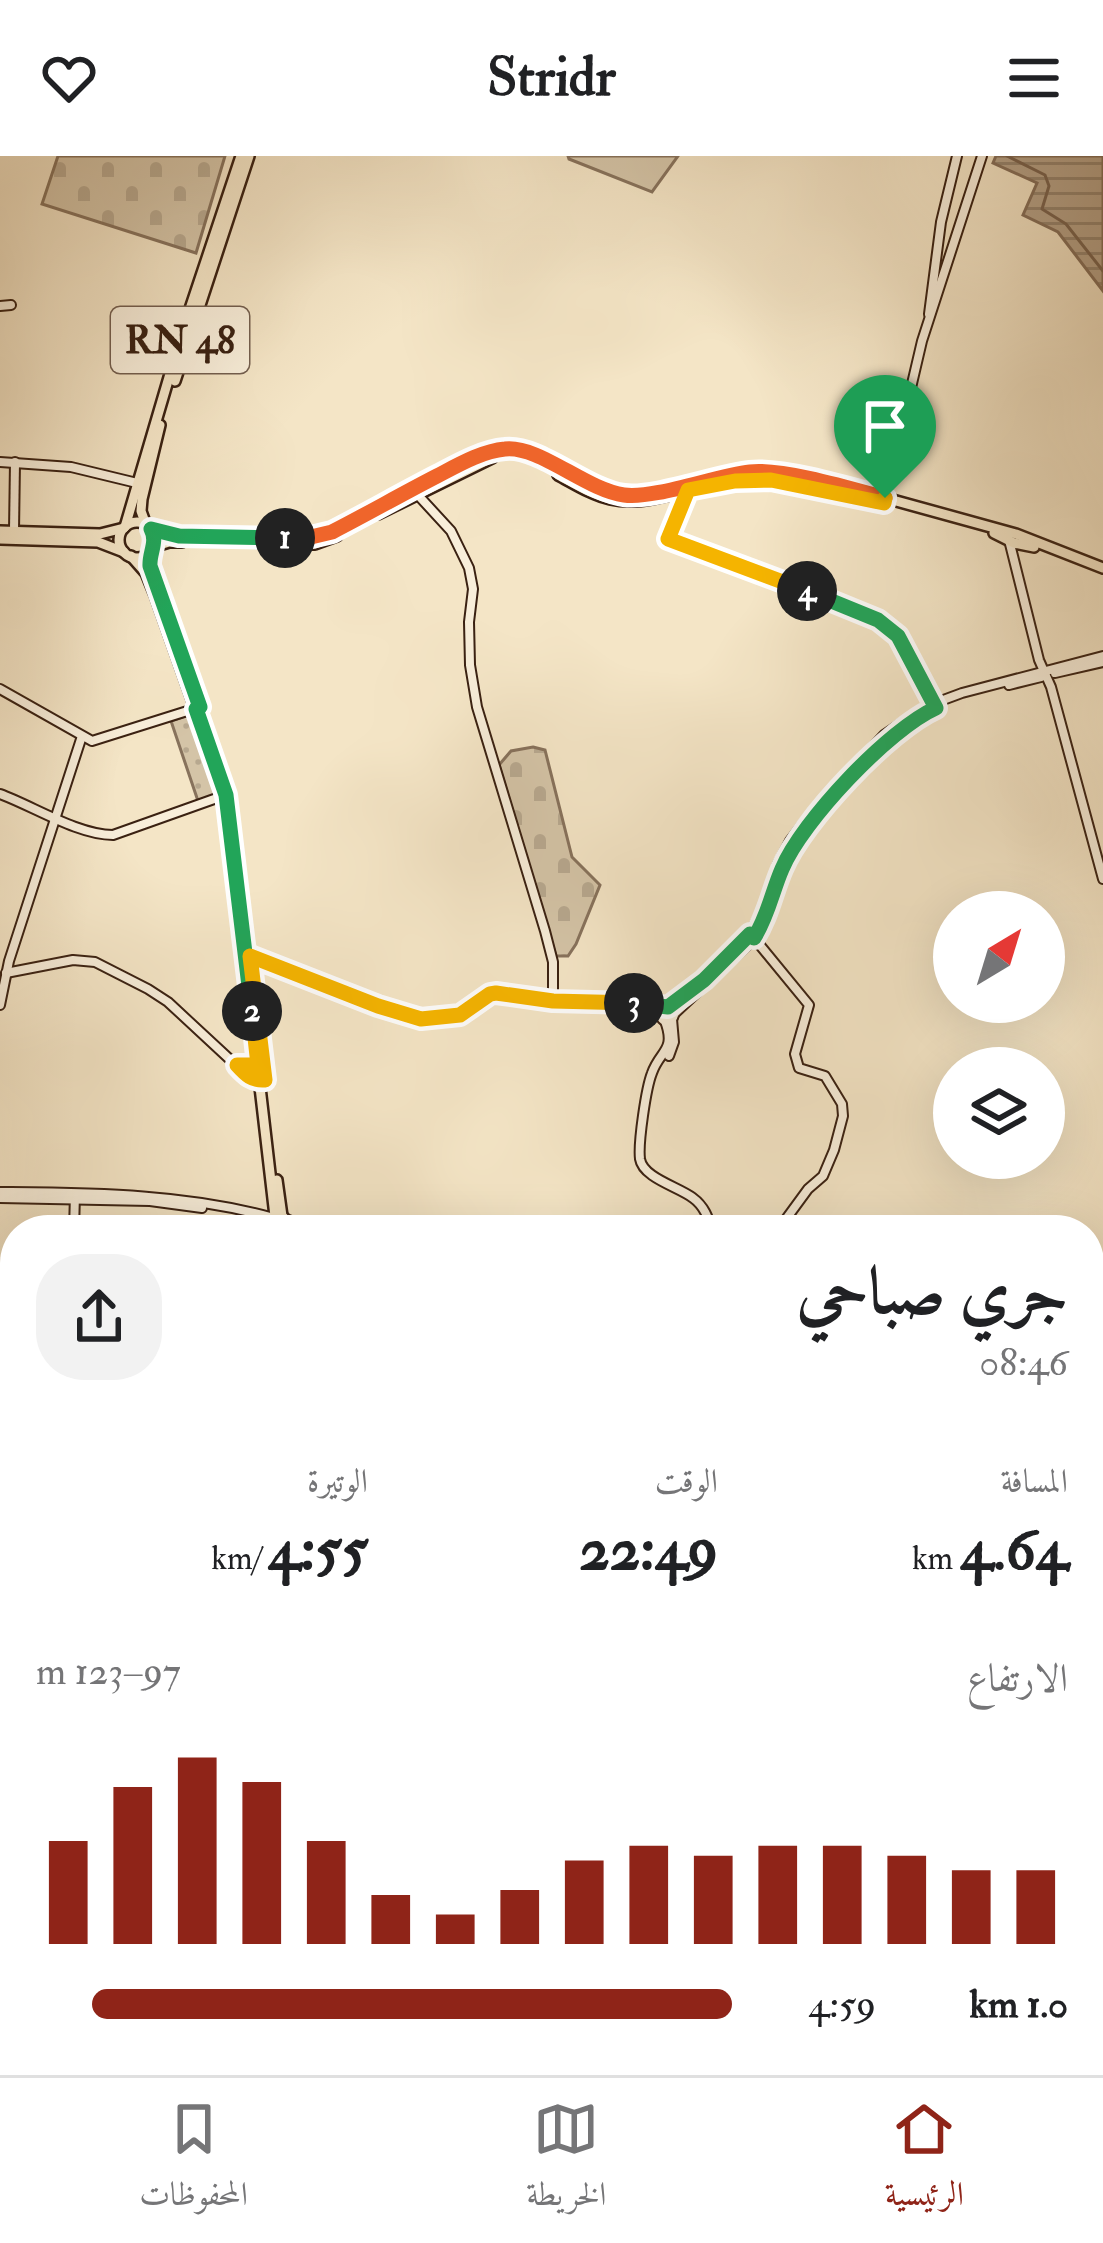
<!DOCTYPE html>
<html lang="ar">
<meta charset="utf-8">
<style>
:root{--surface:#fff;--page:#f2f2f2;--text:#202124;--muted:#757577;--line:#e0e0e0;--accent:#8f2418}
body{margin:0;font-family:"IM FELL Double Pica",Amiri,serif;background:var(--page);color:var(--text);direction:rtl;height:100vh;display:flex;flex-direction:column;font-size:45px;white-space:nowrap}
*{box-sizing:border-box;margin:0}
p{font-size:39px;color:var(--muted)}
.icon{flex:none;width:66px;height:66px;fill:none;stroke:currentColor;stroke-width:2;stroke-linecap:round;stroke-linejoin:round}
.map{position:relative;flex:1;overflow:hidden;direction:ltr}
.sheet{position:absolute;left:0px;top:1059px;width:1104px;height:861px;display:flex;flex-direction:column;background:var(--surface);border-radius:48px 48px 0 0;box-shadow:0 12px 48px #0002;direction:rtl}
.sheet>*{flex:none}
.needle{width:78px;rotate:38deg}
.buttons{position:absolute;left:933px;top:735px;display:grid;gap:24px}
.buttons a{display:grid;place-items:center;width:132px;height:132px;border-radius:50%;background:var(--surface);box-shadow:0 12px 48px #0002;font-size:60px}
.pin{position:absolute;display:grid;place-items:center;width:102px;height:102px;color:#fff;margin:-123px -51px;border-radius:50% 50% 50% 0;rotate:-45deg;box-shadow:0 0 12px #0007}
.pin .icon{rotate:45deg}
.km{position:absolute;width:60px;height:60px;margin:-30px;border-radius:50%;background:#222;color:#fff;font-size:33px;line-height:60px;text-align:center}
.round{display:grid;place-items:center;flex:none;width:126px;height:126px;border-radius:48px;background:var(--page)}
.summary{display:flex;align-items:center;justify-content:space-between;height:204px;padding:0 36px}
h1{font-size:66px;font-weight:700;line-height:90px}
.metrics{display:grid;grid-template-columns:repeat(3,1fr);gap:18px;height:204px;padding:12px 36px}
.metrics div{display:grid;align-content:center}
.metrics b{font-size:60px;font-weight:700}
.metrics small{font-size:33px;font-weight:400}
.metrics p{font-size:33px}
.chart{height:336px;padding:24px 36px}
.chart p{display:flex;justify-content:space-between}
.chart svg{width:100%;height:216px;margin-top:12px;stroke:var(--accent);stroke-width:6}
ul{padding:0 36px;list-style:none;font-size:39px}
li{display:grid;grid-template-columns:192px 144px 1fr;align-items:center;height:90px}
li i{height:30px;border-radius:15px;background:var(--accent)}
header{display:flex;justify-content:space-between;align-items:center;height:156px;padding:0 36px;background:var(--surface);font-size:54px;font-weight:700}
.tabs{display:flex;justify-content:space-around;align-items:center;height:168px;border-top:3px solid var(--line);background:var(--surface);font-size:33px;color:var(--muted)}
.tabs a{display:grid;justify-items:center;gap:6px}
.tabs .selected{color:var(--accent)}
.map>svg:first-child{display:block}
.grass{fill:#d4c4a7;stroke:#87725c;stroke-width:3}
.cemetery{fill:url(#cemetery-stones);stroke:#87725c;stroke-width:3}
.garden{fill:url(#garden-dots);stroke:#87725c;stroke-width:3}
.water{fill:url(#water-rules);stroke:#846e59;stroke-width:3}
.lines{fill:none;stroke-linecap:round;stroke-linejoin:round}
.shore{stroke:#78624e;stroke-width:3}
.secondary-casing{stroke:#3a2112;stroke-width:12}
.primary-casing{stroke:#3a2112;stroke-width:14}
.secondary{stroke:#f8eeda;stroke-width:8}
.primary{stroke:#f4e5c6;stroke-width:9}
.split-1-casing{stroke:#fff;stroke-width:24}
.split-2-casing{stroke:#fff;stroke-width:24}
.split-3-casing{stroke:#fff;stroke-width:24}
.split-4-casing{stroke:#fff;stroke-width:24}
.split-5-casing{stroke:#fff;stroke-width:24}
.split-1{stroke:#f0652b;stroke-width:15}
.split-2{stroke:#22a559;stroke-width:15}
.split-3{stroke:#f5b400;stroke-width:15}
.split-4{stroke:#22a559;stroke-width:15}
.split-5{stroke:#f5b400;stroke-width:15}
.labels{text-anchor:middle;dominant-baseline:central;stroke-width:12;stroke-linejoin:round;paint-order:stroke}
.shield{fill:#f8eeda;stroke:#735e4e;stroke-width:3}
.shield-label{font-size:39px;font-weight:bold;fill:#3a2112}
</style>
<header><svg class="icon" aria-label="menu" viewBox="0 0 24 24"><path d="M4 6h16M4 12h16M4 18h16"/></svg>Stridr<svg class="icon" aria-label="heart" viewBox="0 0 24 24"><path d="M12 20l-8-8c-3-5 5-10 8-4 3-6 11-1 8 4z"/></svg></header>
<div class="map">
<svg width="1103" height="1919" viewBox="0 0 1103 1919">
<defs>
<pattern id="cemetery-stones" width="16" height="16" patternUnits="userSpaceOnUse" patternTransform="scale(3)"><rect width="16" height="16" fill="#d4c4a7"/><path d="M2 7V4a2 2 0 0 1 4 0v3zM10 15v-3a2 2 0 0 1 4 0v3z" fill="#b7a88f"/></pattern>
<pattern id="garden-dots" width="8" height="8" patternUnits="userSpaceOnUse" patternTransform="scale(3)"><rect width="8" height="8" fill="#d4c4a7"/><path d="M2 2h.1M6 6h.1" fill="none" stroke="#b7a88f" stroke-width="1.8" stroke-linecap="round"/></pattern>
<pattern id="water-rules" width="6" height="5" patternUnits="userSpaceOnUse" patternTransform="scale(3)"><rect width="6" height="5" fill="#b5a289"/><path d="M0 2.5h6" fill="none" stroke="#94846f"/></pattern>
</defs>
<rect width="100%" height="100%" fill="#f4e5c6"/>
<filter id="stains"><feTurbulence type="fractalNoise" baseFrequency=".00167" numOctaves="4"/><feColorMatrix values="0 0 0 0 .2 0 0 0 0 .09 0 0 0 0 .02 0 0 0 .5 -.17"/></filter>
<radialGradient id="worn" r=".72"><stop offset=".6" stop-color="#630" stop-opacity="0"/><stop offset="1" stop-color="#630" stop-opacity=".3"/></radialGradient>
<!-- grass -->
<polygon class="grass" points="568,0 678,0 652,36 569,3"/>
<!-- cemetery -->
<g class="cemetery">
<polygon points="58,0 225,0 196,97 42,48"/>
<polygon points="533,591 545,594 572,701 600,729 576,788 568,800 556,800 499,609 511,595"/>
</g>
<!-- garden -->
<polygon class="garden" points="194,557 220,637 198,645 171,565"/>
<!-- water -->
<polygon class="water" points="996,0 1103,0 1103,135 1058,76 1023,59 1037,27 993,7"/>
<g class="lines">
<!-- shore -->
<polyline class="shore" points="1007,0 1045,19 1049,30 1042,53 1066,68 1103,115"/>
<!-- secondary casing -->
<g class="secondary-casing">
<g id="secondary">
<polyline points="0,150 11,149"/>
<polyline points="929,158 941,66 957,0"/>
<polyline points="0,306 71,311 137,327"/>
<polyline points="688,335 667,383 811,437 887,470 898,480 936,551"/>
<polyline points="417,338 451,375 469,412 473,433 469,466 470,509 477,551 545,775 553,806 553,845"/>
<polyline points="884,347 922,185 982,0"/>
<polyline points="14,375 15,306"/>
<polyline points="1009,384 1039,504 1051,531 1103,723"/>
<polyline points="1055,517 1103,506"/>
<polyline points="1009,529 1041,521"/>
<polyline points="0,533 92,585 200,551"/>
<path d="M0 638C33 650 78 679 113 679L231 637"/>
<polyline points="754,782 809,849 795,898 799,912 825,920 842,948 843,960 834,994 823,1020 808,1033 778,1074"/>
<polyline points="246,800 421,863 460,859 486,840 496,837 553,845 635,847 666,851"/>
<polyline points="6,817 73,804 95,806 148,833 168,846 251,923 265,924"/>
<polyline points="0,849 9,805 82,580"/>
<polyline points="668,851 703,824 750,778 763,753 778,708 790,685 807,663 884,579 927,550 962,537 1103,500"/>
<circle cx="667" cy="858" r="7"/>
<polyline points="674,858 755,782 768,756 783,710 802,679 838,637"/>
<path d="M665 865C676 895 660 894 652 917 646 932 638 987 640 1003 643 1022 679 1031 693 1042 704 1050 708 1061 712 1074"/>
<polyline points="669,900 674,886 672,863"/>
<path d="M0 1036C93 1037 184 1037 274 1062"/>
<polyline points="0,1042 150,1045 202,1052"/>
<polyline points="284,1062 313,1074"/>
<polyline points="280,1070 293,1074"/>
<polyline points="74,1074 75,1038"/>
<polyline points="0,1296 15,1297"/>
<polyline points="1089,1347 1103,1317"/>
<polyline points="1089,1537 1103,1549"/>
<polyline points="0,1695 15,1698"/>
<polyline points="0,1701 15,1703"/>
<polyline points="1089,1884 1103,1871"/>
<polyline points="26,1919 29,1905"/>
<polyline points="1059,1919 1070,1905"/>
</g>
</g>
<!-- primary casing -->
<g class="primary-casing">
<g id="primary">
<polyline points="175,225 249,0"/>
<path d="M558 319C575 328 592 339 610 343 637 349 661 341 686 335 722 327 755 321 791 327"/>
<polyline points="378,358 492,302"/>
<circle cx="137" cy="384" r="18"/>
<polyline points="146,369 141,355 142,343 160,269"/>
<polyline points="125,371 182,177 241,0"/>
<path d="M151 373C188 385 299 390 334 375 385 352 446 305 500 293 535 286 590 339 638 339L724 320 750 316 771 317 860 335 1016 378 1103 412"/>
<polyline points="0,375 100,378 124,372"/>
<polyline points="994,377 1014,387 1034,391"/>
<polyline points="0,383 98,386 124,396"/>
<polyline points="271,388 315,388 337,380"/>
<polyline points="153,391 169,386 182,386"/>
<polyline points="150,396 155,424"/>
<polyline points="131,400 146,417 155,439 226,639 275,1060"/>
<polyline points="277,1024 282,1060"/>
<polygon points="277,1059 284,1062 280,1070 273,1067"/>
<polyline points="267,1905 268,1919"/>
</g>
</g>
<!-- secondary -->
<use href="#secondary" class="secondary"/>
<!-- primary -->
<use href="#primary" class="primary"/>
</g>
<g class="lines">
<!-- split-1 casing -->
<g class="split-1-casing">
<path id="split-1" d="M285 382 311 381 332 376C367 358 402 338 437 320 458 309 482 295 505 293 539 289 586 334 624 339 655 343 715 320 750 316 782 312 852 333 885 342"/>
</g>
<!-- split-2 casing -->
<g class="split-2-casing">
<path id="split-2" d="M252 855 226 639 196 553 200 551 150 410C149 397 158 386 151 373L179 380 285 382"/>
</g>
<!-- split-3 casing -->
<g class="split-3-casing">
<path id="split-3" d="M252 855 258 909H237C246 919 252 925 265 924L250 800 378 850 421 863 460 859 490 838 496 837 553 845 634 847"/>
</g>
<!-- split-4 casing -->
<g class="split-4-casing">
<path id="split-4" d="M634 847 668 851 704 824 750 778 754 782C768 760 772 736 782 713 802 665 889 573 936 552L898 480 878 464 807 435"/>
</g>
<!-- split-5 casing -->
<g class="split-5-casing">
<polyline id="split-5" points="807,435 668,383 688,334 735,325 771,324 884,347 885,342"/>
</g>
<!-- split-1 -->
<use href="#split-1" class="split-1"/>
<!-- split-2 -->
<use href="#split-2" class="split-2"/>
<!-- split-3 -->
<use href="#split-3" class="split-3"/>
<!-- split-4 -->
<use href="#split-4" class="split-4"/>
<!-- split-5 -->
<use href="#split-5" class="split-5"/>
</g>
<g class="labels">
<!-- shield labels -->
<rect class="shield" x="111" y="151" width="138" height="66" rx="9"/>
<g class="shield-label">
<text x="180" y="184">RN 48</text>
</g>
</g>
<rect width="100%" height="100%" filter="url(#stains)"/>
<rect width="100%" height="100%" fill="url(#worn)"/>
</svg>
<div class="buttons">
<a><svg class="needle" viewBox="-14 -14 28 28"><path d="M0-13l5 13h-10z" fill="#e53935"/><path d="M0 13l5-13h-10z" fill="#757577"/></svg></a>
<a><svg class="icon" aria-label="layers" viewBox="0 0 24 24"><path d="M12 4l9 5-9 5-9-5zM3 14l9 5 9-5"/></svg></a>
</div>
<div class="pin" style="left:885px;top:342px;background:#1e9e55"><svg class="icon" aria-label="arrive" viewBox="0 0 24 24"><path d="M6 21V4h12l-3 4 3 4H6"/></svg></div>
<b class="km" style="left:285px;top:382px">1</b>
<b class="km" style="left:252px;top:855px">2</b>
<b class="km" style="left:634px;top:847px">3</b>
<b class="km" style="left:807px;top:435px">4</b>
<section class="sheet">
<div class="summary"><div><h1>جري صباحي</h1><p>08:46</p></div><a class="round"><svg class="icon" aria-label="share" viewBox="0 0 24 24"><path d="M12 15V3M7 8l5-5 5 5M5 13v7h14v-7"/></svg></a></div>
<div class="metrics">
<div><p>المسافة</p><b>4.64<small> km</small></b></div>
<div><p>الوقت</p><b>22:49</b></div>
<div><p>الوتيرة</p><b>4:55<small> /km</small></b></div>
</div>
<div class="chart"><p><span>الارتفاع</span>97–123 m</p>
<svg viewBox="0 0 160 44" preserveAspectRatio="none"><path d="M5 44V23M15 44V12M25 44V6M35 44V11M45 44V23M55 44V34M65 44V38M75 44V33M85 44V27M95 44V24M105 44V26M115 44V24M125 44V24M135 44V26M145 44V29M155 44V29"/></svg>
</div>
<ul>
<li><b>1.0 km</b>4:59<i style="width:92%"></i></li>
</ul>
</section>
</div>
<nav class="tabs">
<a class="selected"><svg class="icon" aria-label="home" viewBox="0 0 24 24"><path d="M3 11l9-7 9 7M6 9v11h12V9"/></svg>الرئيسية</a>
<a><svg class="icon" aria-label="map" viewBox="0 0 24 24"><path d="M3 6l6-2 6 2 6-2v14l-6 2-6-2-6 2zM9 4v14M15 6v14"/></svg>الخريطة</a>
<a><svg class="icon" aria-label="saved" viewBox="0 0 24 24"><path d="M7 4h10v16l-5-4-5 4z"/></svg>المحفوظات</a>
</nav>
